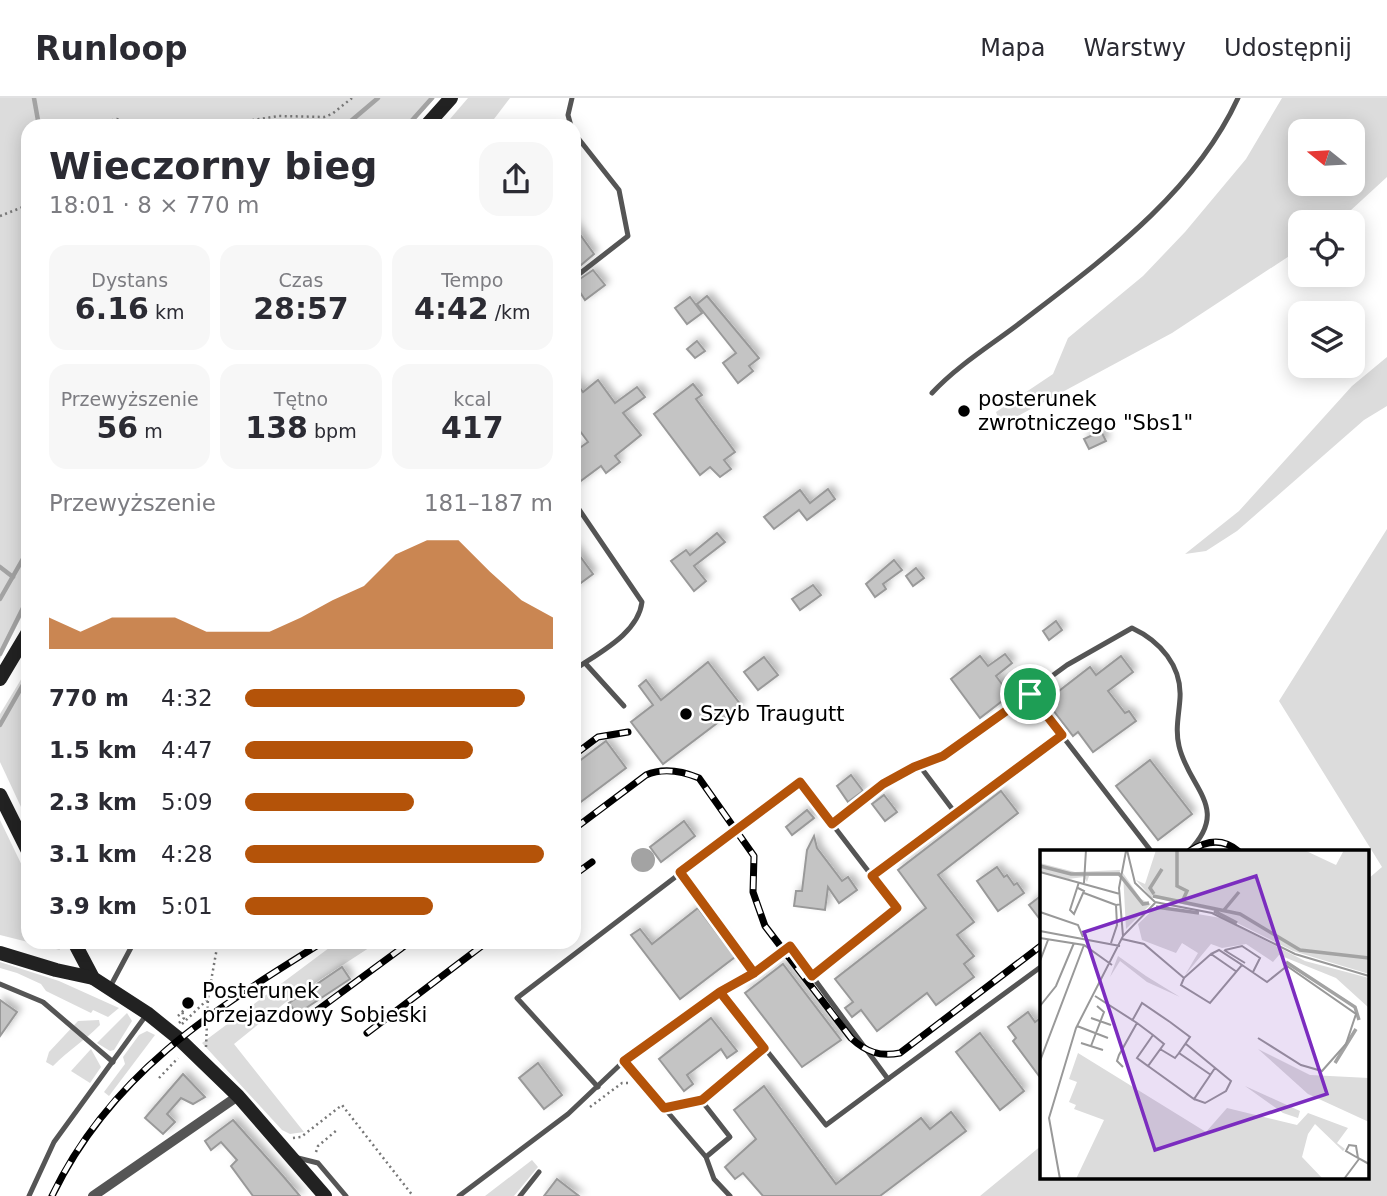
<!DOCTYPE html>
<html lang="pl">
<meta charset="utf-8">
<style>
:root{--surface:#fff;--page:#f7f7f7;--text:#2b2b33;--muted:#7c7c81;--line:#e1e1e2;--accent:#b45309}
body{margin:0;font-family:"DejaVu Sans",sans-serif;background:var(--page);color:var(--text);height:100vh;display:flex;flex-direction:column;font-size:26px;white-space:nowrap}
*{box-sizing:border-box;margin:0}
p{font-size:23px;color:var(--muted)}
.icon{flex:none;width:38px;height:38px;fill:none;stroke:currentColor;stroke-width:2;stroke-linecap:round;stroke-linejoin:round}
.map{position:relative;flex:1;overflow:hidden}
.sheet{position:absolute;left:21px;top:21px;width:560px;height:830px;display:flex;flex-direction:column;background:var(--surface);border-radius:21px;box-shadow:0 4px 18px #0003}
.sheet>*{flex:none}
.needle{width:46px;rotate:288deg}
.controls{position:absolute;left:1288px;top:21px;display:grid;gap:14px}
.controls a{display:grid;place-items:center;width:77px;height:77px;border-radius:14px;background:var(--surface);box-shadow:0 4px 18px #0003;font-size:35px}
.pin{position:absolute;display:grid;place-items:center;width:60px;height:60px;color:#fff;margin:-30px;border:4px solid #fff;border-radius:50%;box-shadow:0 2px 7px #0007}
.round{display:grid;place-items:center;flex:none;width:74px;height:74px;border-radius:21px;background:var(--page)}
.headline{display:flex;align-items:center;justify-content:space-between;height:119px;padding:0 28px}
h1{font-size:38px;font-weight:700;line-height:52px}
.figures{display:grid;grid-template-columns:repeat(3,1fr);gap:10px;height:119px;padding:7px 28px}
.figures div{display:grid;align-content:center;border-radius:18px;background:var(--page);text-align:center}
.figures b{font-size:30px;font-weight:700}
.figures small{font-size:19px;font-weight:400}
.figures p{font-size:19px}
.chart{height:196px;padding:14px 28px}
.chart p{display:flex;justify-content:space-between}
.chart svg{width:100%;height:126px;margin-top:7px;fill:var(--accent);opacity:.7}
ul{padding:0 28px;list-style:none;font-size:23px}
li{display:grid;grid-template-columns:112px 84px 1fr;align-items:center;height:52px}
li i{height:18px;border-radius:9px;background:var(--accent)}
header{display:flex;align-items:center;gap:42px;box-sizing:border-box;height:98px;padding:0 35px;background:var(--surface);border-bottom:2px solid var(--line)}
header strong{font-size:33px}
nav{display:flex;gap:38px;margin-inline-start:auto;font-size:24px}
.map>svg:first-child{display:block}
.green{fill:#dcdcdc;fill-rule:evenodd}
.water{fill:#a3a3a3}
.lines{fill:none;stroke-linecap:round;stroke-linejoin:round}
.stream{stroke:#a3a3a3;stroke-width:4.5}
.building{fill:#c4c4c4;stroke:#999;stroke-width:2;filter:url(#shadow)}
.path{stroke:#777;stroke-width:2.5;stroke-dasharray:2 3.5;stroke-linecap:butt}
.lane{stroke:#555;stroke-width:5}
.street{stroke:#555;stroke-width:10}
.secondary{stroke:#222;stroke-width:14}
.rail-casing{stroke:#000;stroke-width:7}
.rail{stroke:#fff;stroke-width:4.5;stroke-dasharray:13;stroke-linecap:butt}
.route-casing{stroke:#fff;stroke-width:14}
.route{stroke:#b45309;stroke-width:9}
.poi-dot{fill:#000;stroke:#fff;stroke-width:2.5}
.labels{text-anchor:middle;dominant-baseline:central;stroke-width:5;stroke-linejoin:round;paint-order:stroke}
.poi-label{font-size:21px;fill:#000;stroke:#fff;text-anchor:start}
.inset-river{fill:none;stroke:#a3a3a3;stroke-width:3.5}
.inset-road{fill:none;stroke:#999;stroke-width:2}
.view{fill:#7b2cbf;fill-opacity:0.15;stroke:#7b2cbf;stroke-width:3.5}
.inset-edge{fill:none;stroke:#000;stroke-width:3.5}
</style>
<header>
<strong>Runloop</strong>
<nav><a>Mapa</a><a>Warstwy</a><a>Udostępnij</a></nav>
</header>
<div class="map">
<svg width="1387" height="1098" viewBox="0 0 1387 1098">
<defs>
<filter id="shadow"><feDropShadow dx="4" dy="-4" stdDeviation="3.5" flood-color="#0004"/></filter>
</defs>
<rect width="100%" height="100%" fill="#fff"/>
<!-- green -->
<g class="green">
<polygon points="0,0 435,0 410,28 28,28 28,506 0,561"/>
<polygon points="468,0 510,0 494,21 498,28 444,28"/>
<path d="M1282 0H1387V79L1338 124H1300V151L1172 235 1001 327 996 314 1053 276 1068 240 1143 178 1185 134 1246 61ZM1300 33H1353V86H1300Z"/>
<polygon points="1387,259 1387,308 1364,322 1237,433 1206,453 1185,456 1239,413 1352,288"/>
<polygon points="1387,431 1387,1098 980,1098 1042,1047 1042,1079 1368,1079 1368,781 1382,769 1279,603"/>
<polygon points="28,570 28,724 0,664 0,616"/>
<polygon points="0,722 28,780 28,844 56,844 60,852 0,837"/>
<polygon points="337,844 378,844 286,904 234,946 304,1034 290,1036 282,1032 202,945"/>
<polygon points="0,864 59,883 119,910 108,919 93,912 91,915 46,893 41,886 17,875 0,870"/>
<polygon points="127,915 132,923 114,952 110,953 97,945"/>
<path d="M99 922 100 927C84 943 69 952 53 968L46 964 49 954 78 923Z"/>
<polygon points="147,933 155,937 109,998 104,994 125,966 123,959 139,937"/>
<polygon points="91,951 101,969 90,985 71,973"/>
<polygon points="532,1062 538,1069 514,1098 485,1098"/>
</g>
<!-- water -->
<circle class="water" cx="643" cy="762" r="12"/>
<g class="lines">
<!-- stream -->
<g class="stream">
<polyline points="34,0 39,28"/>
<polyline points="345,28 378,0"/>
<polyline points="407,28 432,0"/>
<polyline points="0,469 13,479"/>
<polyline points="0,501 28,452"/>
<polyline points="0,556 28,500"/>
<polyline points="0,627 28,578"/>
</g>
</g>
<!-- building -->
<g class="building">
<polygon points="574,128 594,156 574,173"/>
<polygon points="593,172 605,187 585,202 574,185"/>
<polygon points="707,198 759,260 749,268 753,273 738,285 723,265 736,255 697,206"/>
<polygon points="690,199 702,215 687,226 675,210"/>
<polygon points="697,243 705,253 695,260 687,251"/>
<polygon points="574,282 583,294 598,282 615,305 637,289 645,299 623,315 641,337 615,358 620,364 606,375 601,368 574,388 574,354 588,344 574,325"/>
<polygon points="693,286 702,297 696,301 735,354 724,362 731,371 720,379 710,369 700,377 654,316"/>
<polygon points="1101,333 1106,343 1089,351 1084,341"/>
<polygon points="828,391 835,401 807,422 799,412 774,431 764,419 800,392 810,405"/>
<polygon points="717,435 725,444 694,468 706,483 694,493 671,463 686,452 690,457"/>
<polygon points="574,450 593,476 574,490"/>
<polygon points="894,462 902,472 883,486 886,491 875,499 866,486"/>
<polygon points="916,470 924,480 913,488 906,478"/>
<polygon points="813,487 821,497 800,512 792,501"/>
<polygon points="1056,523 1062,532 1049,542 1043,533"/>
<polygon points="1005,556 1012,565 996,578 1010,597 980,620 951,581 980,558 988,568"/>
<polygon points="1121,558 1133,574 1108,593 1125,615 1129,613 1136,623 1093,654 1078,634 1073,638 1046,603 1090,569 1096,577"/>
<polygon points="764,559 778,577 758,592 744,574"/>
<polygon points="708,564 741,607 663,666 631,624 653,607 639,588 646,582 661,602"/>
<polygon points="606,643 626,670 574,709 574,667"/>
<polygon points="1150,662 1192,716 1158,742 1116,688"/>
<polygon points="851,677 863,693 848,704 837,688"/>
<polygon points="1001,693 1018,715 938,777 974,824 957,837 974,858 964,866 974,879 936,907 927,895 877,933 861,912 852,919 845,910 853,904 835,881 926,810 898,772"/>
<polygon points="884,697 897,714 885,723 872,706"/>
<polygon points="807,712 814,720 792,737 786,729"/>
<polygon points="684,723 695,738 661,764 650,749"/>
<polygon points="814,738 817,750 842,783 848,779 857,792 839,805 828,789 825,812 794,808 796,793 802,793 807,752"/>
<polygon points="997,769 1004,779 1007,777 1014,787 1017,785 1024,795 998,813 977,783"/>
<polygon points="1042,797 1042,824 1029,807"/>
<polygon points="698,810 735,859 680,901 631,837 640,831 652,846"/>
<polygon points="783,866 841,942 802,969 745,895"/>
<polygon points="342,869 350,881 297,916 289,905"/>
<polygon points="0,902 17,914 0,938"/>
<polygon points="1028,914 1035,924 1042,919 1042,982 1013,943 1016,940 1008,929"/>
<polygon points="711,920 737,953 727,960 721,951 687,977 693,986 684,993 659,961"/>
<polygon points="980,935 1024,993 1000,1012 956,954"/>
<polygon points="538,965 562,997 544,1011 519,980"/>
<polygon points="183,976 205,999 193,1006 181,1000 167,1016 175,1024 163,1036 145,1020"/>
<polygon points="764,988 836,1086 921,1020 930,1031 951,1014 966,1033 880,1098 763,1098 743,1075 735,1081 725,1069 756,1041 734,1012"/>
<polygon points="233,1022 283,1078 300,1098 253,1098 231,1068 237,1062 221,1044 211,1052 205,1043"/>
<polygon points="557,1081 579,1098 544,1098"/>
</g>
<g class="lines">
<!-- path -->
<g class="path">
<polyline points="103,28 105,24 117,21 128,28"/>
<polyline points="214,28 279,18 324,19 332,16 352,0"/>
<polyline points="0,118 28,107"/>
<polyline points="178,918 186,910"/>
<polyline points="179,925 184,920 182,913"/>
<polyline points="182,926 208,901"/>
<polyline points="206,949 208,900 218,844"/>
<polyline points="159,980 178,960"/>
<polyline points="590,1009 622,985 631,985"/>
<polyline points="293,1040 301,1039 342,1007 413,1098"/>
<polyline points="316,1054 318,1048 337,1032"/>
</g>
<!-- lane -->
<g class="lane">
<polyline points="571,28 568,17 572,0"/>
<polyline points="574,35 619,92 628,138 574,180"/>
<path d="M932 295C956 269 988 249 1016 228 1099 164 1193 98 1238 0"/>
<path d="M574 404 642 504C638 536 598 555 574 572"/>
<polyline points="585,565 624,608"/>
<polyline points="1030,596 1151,753"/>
<polyline points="919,667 956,716"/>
<path d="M832 726 883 686 914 669 943 658 1067 567 1132 530C1160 543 1182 568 1180 600 1179 617 1175 631 1179 648 1189 691 1231 710 1189 753"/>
<polyline points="679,774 754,875"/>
<polyline points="812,878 897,810 872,778"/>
<polyline points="0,886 43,904 113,964"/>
<polyline points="110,889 134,844"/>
<polyline points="624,963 706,1059 714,1081 730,1098"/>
<polyline points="888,981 1042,868"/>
<polyline points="598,989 517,900 800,684 872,778 1062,637"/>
<polyline points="701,1002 730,1039 706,1059"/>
<polyline points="664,1010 701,1002 764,950"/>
<polyline points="298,1060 318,1065 346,1098"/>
<polyline points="29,1098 54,1044 147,916"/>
<polyline points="459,1098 568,1016 624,963 720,894 754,875 790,848 888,981 826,1027 720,894"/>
<polyline points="520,1098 539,1074"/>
</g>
<!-- street -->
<polyline class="street" points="93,1098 238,998"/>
<!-- secondary -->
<g class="secondary">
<polyline points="426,28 451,0"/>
<polyline points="0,581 28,534"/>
<polyline points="0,697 28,753"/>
<polyline points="74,844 93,880 147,915 178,940 238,998 325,1098"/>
<polyline points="0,855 56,872 93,880"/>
</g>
<!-- rail casing -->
<g class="rail-casing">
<g id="rail">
<polyline points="574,657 598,639 628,634"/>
<path d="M574 731 646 677C662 670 682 673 699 680L754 758 753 794 765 828 851 940C866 954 880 959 900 955L1042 847"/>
<path d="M1190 753C1207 742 1223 740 1238 753"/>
<polyline points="574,777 592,764"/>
<polyline points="308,919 410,844"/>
<polyline points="367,935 487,844"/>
<path d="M52 1098C111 975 212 913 323 844"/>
</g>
</g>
<!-- rail -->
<use href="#rail" class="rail"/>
</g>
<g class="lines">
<!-- route casing -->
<g class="route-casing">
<polyline id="route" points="1030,596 943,658 914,669 883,686 832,726 800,684 680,774 754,875 720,894 624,963 664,1010 702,1002 764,950 720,894 754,875 790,848 812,878 897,810 872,778 1062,637 1030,596"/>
</g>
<!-- route -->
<use href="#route" class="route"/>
</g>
<!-- markers -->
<g class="poi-dot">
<circle cx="964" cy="313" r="7"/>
<circle cx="686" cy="616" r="7"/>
<circle cx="188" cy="905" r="7"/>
</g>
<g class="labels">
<!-- poi labels -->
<g class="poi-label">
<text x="978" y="301">posterunek<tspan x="978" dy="24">zwrotniczego "Sbs1"</tspan></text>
<text x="700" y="616">Szyb Traugutt</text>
<text x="202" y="893">Posterunek<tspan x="202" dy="24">przejazdowy Sobieski</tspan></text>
</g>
</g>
<!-- overview -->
<g transform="translate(1040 752)">
<rect width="329" height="329" fill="#fff"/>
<path d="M116 0H264L296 15 304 0H329V124L253 101 173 61 111 47 96 30 105 34ZM0 13 35 22 80 20 79 26H49L47 32 44 27 28 29 0 22ZM83 23 101 49 111 54 86 79ZM116 57 181 68 265 111 329 128V158L296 128 239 105 233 112 206 94 182 98 171 94 145 125 158 103 142 93 136 103 102 90 98 74ZM78 106 106 126 140 147 107 132 80 111 70 127ZM218 199 270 225 329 228V272L268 244ZM38 203 166 282 187 258 257 275 268 263 308 278 297 293 305 299 303 301 275 274 268 284 262 307 283 329H36L64 270 34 259 36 255 29 252 37 232 29 229ZM205 236 260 261 258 268 243 263Z" fill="#dcdcdc"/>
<path class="inset-river" d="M137 0V36L147 41 142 52M0 16 31 24H79L103 54 109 53M114 44 110 38 122 19M113 46 200 64 260 100 329 108M116 57 159 63M184 60 199 42M174 61 197 73M246 112 315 157 319 170M295 213 316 179"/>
<path class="inset-road" d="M87 0 95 33 115 52 172 63 255 104 329 126M0 22 80 44M44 33 46 0M38 38 44 41 34 64 30 60 39 32M44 43 76 55M0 62 38 75 43 87M0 81 80 96M83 86 79 38 86 1M0 88 44 95 72 115M82 89 104 94 144 128 171 104 197 122M71 93 77 75 76 55 81 54M184 100 205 113M185 100 202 96 220 108 213 122M0 111 8 90M202 115 227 132 247 116 316 164 306 194 282 221 261 215 218 188M144 128 141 135 170 153 202 115 179 100 171 104M55 146 97 173 113 185 124 194 108 216 97 208 113 185M0 156 16 136 34 93M51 168 71 175M92 171 102 153 130 172 150 187 139 203 171 225M37 176 68 188M41 193 63 200M146 194 191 231 186 241 165 253 154 249M51 196 64 162 57 156M120 199 135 208 139 203M0 211 44 95M108 216 154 249 175 218M83 217 77 211 79 205 97 173M318 308 316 296 309 295 306 301 318 308 329 314M20 329 9 268 36 178 83 86 115 53M304 329 319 309"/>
<path class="view" d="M216 26 287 244 115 300 44 82Z"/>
<rect width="329" height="329" class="inset-edge"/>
</g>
</svg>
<div class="controls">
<a><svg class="needle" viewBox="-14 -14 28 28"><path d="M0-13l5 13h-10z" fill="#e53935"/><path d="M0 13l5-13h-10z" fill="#7c7c81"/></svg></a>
<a><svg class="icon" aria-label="locate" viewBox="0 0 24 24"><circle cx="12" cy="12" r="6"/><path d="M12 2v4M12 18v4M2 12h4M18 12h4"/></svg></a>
<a><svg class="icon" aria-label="layers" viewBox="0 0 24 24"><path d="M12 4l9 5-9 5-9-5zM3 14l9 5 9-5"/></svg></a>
</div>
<div class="pin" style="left:1030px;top:596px;background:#1e9e55"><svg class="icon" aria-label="arrive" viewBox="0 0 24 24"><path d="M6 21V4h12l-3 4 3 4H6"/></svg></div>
<section class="sheet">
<div class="headline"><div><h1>Wieczorny bieg</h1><p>18:01 · 8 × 770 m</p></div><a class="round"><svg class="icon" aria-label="share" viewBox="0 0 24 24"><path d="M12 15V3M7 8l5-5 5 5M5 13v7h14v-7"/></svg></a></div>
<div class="figures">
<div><p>Dystans</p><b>6.16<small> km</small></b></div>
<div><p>Czas</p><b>28:57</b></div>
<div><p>Tempo</p><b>4:42<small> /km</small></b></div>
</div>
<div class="figures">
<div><p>Przewyższenie</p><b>56<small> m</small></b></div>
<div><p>Tętno</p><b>138<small> bpm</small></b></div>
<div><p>kcal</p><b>417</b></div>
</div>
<div class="chart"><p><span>Przewyższenie</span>181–187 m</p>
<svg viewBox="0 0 160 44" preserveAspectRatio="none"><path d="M0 44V33L10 38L20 33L30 33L40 33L50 38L60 38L70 38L80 33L90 27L100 22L110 11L120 6L130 6L140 17L150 27L160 33V44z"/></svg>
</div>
<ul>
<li><b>770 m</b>4:32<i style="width:91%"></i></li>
<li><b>1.5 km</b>4:47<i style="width:74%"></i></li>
<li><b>2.3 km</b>5:09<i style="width:55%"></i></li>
<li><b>3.1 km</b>4:28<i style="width:97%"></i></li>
<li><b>3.9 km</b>5:01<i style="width:61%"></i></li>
</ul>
</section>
</div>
